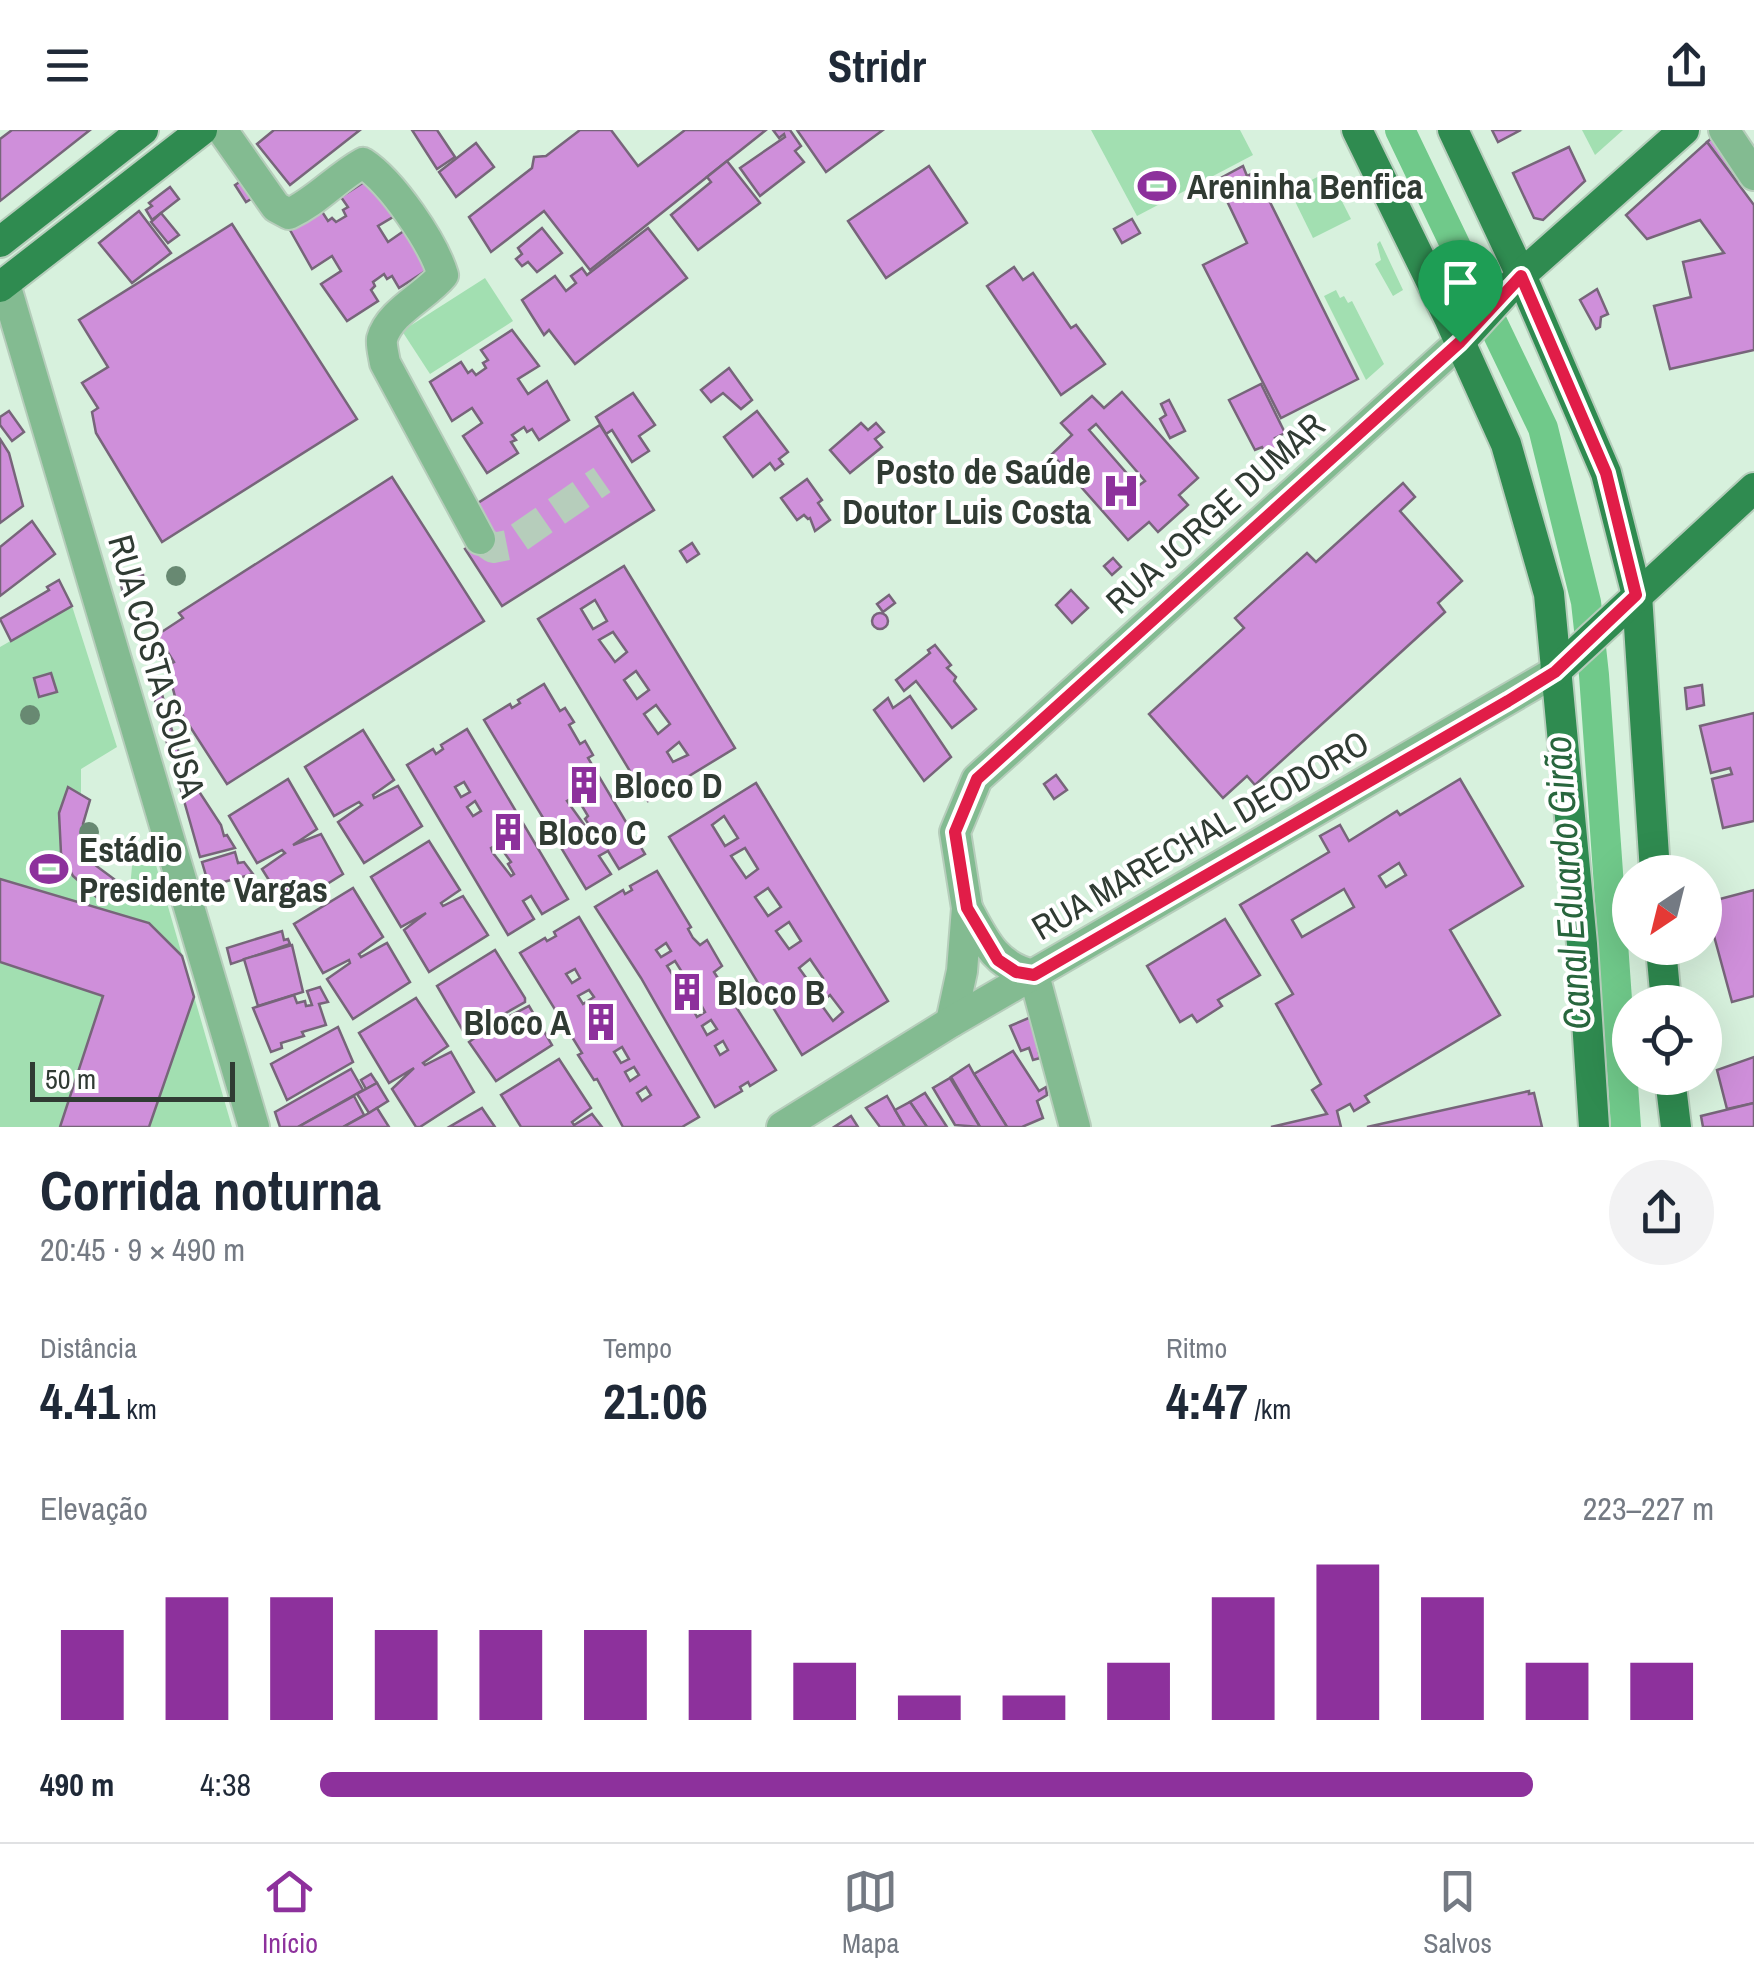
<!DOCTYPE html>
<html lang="pt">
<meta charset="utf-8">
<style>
:root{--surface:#fff;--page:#f2f2f3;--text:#1f2937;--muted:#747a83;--line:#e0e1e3;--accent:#8d319c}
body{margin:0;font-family:"Archivo Narrow",sans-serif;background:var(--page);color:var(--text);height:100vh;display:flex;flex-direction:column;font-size:38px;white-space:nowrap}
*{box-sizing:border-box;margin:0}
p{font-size:32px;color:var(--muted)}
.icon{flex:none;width:55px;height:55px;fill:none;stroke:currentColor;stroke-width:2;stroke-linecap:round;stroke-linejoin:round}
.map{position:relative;height:997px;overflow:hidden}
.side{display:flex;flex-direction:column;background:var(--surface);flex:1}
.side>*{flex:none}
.needle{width:65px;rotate:215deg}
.controls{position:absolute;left:1612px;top:725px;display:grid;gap:20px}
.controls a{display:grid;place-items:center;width:110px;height:110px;border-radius:50%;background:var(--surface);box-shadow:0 10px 40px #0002;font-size:50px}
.scale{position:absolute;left:30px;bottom:25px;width:205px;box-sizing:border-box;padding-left:10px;border:5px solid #303b33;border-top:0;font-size:28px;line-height:35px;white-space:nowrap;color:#303b33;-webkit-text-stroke:8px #fff;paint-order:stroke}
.pin{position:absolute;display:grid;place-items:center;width:85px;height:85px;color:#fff;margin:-102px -42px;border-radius:50% 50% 50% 0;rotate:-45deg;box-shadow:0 0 10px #0007}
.pin .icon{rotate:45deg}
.round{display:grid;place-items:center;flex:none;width:105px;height:105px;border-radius:52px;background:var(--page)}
.overview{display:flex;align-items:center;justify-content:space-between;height:170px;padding:0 40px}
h1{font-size:55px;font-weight:800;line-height:75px}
.stats{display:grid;grid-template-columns:repeat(3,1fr);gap:15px;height:170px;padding:10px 40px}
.stats div{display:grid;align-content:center}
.stats b{font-size:50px;font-weight:800}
.stats small{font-size:28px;font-weight:400}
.stats p{font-size:28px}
.chart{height:280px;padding:20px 40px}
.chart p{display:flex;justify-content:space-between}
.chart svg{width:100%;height:180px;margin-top:10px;stroke:var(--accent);stroke-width:6}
ul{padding:0 40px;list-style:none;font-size:32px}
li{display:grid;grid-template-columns:160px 120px 1fr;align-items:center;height:75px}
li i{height:25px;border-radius:12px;background:var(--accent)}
header{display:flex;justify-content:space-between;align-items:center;height:130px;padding:0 40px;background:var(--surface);font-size:45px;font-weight:800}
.menu{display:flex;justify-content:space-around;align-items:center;height:140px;border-top:2px solid var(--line);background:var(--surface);font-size:28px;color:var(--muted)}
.menu a{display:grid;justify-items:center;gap:5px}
.menu .selected{color:var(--accent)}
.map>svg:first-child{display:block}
.green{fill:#a2dfb1}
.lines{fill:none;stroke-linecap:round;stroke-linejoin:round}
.canal{stroke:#70c98a;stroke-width:30}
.building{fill:#cf8fda;stroke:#77657a;stroke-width:2.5;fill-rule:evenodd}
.minor-tunnel{stroke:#b6cdbb;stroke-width:30;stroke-dasharray:30 15;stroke-linecap:butt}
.minor-casing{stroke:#b6cdbb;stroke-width:34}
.major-casing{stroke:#b6cdbb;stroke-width:34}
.minor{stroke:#83bb91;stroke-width:30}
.major{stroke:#2f8b50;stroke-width:30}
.tree{fill:#688972}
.route-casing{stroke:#fff;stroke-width:20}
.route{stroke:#e11d48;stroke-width:12}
.labels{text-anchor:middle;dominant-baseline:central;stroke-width:8;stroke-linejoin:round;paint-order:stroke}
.poi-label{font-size:35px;font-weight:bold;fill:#303b33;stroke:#fff;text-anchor:start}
.street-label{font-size:35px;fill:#303b33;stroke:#fff}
.water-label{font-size:38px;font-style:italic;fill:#28663d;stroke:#fff}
</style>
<header><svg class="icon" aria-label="menu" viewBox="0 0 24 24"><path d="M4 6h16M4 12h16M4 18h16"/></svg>Stridr<svg class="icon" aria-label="share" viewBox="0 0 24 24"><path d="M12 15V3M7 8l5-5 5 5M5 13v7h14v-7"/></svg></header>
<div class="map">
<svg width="1754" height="997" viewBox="0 0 1754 997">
<rect width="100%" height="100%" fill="#d7f1dd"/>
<!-- green -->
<g class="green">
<polygon points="1091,0 1240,0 1253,25 1137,86"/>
<polygon points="1582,0 1623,0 1595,25"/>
<polygon points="1327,42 1351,89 1313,108 1290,61"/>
<polygon points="1380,111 1403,160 1393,166 1375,134 1381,130 1377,114"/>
<polygon points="485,148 513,191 430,244 402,201"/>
<polygon points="1336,160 1340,168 1344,166 1348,173 1352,171 1384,234 1366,250 1324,166"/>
<path d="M72 476 117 617 81 639V664L90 670C75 702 85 731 114 749L107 762 129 769 133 725 151 718 232 997H0V517Z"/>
</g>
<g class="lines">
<!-- canal -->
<polyline class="canal" points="1400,0 1543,298 1586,472 1594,545 1626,997"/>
</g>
<!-- building -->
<g class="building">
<polygon points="12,0 90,0 0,71 0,9"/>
<polygon points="274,0 360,0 290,55 257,14"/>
<polygon points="412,0 437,0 455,27 437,39"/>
<polygon points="580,0 611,0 638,36 685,0 766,0 590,140 544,81 491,122 469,87 532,38 534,27 546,26"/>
<polygon points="773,0 790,0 801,16 795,21 804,32 760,66 740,38 785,7 784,4 779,8"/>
<polygon points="797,0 883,0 826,42"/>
<polygon points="1492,0 1521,0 1498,12"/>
<polygon points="1718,3 1748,43 1737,52 1707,12"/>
<polygon points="1707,12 1754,75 1754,220 1670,239 1654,176 1691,167 1683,132 1724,123 1700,90 1647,109 1626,85"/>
<polygon points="476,13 494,37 456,67 439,42"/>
<polygon points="1569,17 1585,51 1543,90 1534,88 1513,43"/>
<polygon points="727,31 760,73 698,120 671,85 711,52 707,47"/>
<polygon points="929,36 967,93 886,148 848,91"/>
<polygon points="1243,36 1247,46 1255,42 1358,249 1281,288 1203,135 1247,113 1217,50"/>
<polygon points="247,47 258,65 246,72 235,55"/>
<polygon points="372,47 398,84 378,96 388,112 408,98 430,138 399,158 392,146 387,149 384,144 373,152 375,156 371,160 378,171 347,191 321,154 341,141 332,126 312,139 290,100 321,80 328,91 332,88 336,92 346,86 343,80 348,77 341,67"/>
<polygon points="170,57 179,69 152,90 146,80 152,76 149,73"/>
<polygon points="139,81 171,123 132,153 99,113"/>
<polygon points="161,83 179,105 168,113 151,92"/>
<polygon points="1132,89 1140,103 1122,113 1114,99"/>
<polygon points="232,94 357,289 162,412 96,303 92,282 98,278 82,253 108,237 79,190"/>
<polygon points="542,98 562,123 537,142 528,132 522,136 516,129 522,124 518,118"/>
<polygon points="648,98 687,148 575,234 549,200 544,205 522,170 555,146 566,161 576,153 571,146 582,138 587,145"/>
<polygon points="1014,137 1023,150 1033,143 1071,198 1076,195 1105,234 1061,265 987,156"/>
<polygon points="1597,159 1608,184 1601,187 1600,197 1596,199 1580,170"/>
<polygon points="512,200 539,236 518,249 528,264 547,251 569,290 539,310 532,299 527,302 524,297 512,305 516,310 511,312 518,323 487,343 463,306 482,293 472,278 452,291 430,252 461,232 468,243 472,240 476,245 486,238 483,233 488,230 481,220"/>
<polygon points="729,238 752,270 741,279 723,263 711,272 701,260"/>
<polygon points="1261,254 1285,303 1275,308 1284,325 1272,337 1262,317 1255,320 1229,270"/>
<path d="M1122 262 1198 348 1179 365 1188 375 1158 402 1149 392 1128 410 1052 324 1072 305 1061 293 1092 266 1104 278ZM1096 294 1145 351 1138 356 1089 300Z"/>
<polygon points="633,263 655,295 639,306 649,321 632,332 612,300 606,304 596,287"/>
<polygon points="1169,270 1185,301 1170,308 1160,289 1166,285 1161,274"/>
<polygon points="9,281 24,302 12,311 0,295 0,287"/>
<polygon points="757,281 788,322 779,329 783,334 775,340 770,333 753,347 724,307"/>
<polygon points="861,293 868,300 876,293 884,302 875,309 882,317 850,343 830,320"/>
<polygon points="600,295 654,380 502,476 465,419 484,407 467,380"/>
<polygon points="0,309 9,323 23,376 0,393"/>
<polygon points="392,347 484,491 227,654 178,578 167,536 174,532 157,505 183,488 179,483"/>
<polygon points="807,349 822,370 818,373 830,390 815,401 810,388 808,389 804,385 797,390 781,368"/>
<polygon points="1403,353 1415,367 1400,381 1462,451 1438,473 1445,482 1255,655 1247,646 1223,668 1149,584 1244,498 1235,488 1307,423 1316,432"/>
<polygon points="32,391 55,424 0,466 0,417"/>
<polygon points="692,413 699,424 687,432 680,421"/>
<polygon points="1113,428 1121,437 1112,445 1104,436"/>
<path d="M624 436 735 618 648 671 538 489ZM595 470 607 491 593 499 581 479ZM613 502 627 522 615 532 599 510ZM636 541 649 560 637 569 624 550ZM656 575 670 594 658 604 644 584ZM679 612 688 625 673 632 667 622Z"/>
<polygon points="138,437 143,445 122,459 118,445"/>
<polygon points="59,450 72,476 11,511 0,489 49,460 47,457"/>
<polygon points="1071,460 1088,478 1072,493 1056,475"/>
<polygon points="889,465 895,473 883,482 877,474"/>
<circle cx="880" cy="491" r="8"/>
<polygon points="935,515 951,535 947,538 956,547 954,551 976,579 952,598 916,551 904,561 896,550 930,523 928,520"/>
<polygon points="51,543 57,562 39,567 34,548"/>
<path d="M544 554 560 581 565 578 574 592 569 595 580 614 585 611 593 625 588 628 645 724 619 739 608 721 599 726 611 744 586 759 484 590 510 574 512 578 520 573 518 570ZM576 666 588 686 585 689 592 699 588 700 567 671Z"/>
<polygon points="1702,555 1704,575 1687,579 1685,558"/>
<polygon points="160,557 170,593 162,595 152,560"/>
<polygon points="910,566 951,627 924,651 874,580 888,568 893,578"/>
<polygon points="1754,583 1754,691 1723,698 1712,649 1732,644 1730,638 1711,643 1700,596"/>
<polygon points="171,597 179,623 171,626 163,600"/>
<path d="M467 599 568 769 542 784 531 766 523 771 534 789 508 805 407 635 433 619 436 624 443 619 441 615ZM464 652 470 662 461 667 455 657ZM475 671 481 681 473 686 467 677ZM498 714 511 732 508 734 514 744 511 746 493 723 491 718Z"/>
<polygon points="363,600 394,650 373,665 374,668 398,656 422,696 364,733 338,692 362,675 359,672 334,686 305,637"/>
<polygon points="183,637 221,695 224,706 227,705 235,718 200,727 175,639"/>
<polygon points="1056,645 1067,660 1054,669 1044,654"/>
<polygon points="288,649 317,699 293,715 321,704 343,744 287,779 262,739 285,723 282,720 257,733 229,686"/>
<path d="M1460 649 1523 756 1450 800 1500 885 1365 966 1369 972 1354 981 1350 974 1337 981 1341 997H1271L1327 984 1312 960 1321 954 1276 874 1293 864 1240 775 1329 722 1320 706 1340 695 1349 711 1397 681 1400 685ZM1399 733 1406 745 1386 757 1379 746ZM1344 759 1354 777 1302 807 1292 790Z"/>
<path d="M756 653 888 871 802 925 669 707ZM724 686 738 708 725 716 712 695ZM745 718 758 739 746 748 731 726ZM768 758 781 777 768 786 755 767ZM789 792 801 811 789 819 776 801ZM810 829 823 848 812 856 799 838ZM830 865 843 882 833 891 820 873Z"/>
<polygon points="68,657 90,670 83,694 85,717 95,735 114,749 101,771 73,746 61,723 59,683"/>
<polygon points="429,711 460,760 441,773 443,776 463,766 488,805 429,842 404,800 426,783 401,797 371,747"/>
<polygon points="235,722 238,733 244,732 253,744 209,756 202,732"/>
<path d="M657 741 691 797 688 799 693 808 700 815 707 810 722 836 714 842 776 940 750 956 748 952 740 957 742 961 715 977 641 848 595 777 623 760 625 764 632 760 630 756ZM666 813 671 821 661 827 656 820ZM675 831 682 842 674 847 667 836ZM699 871 705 882 697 887 691 876ZM711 890 717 899 707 905 702 896ZM723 911 728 920 720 925 715 916Z"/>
<polygon points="0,749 149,793 182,826 194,867 149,997 60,997 103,866 0,832"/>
<polygon points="353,758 383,807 359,824 361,827 387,813 410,852 353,889 327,849 350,833 349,830 323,843 294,794"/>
<polygon points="1754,760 1754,866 1732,872 1705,773"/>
<path d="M579 787 699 987 682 997H623L597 949 594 950 578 925 582 923 520 823 545 808 547 811 556 806 554 802ZM575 839 580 848 572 853 566 844ZM589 860 594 867 583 874 578 866ZM622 917 629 929 621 933 614 922ZM634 937 639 945 630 951 625 942ZM646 957 651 965 642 971 637 963Z"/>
<polygon points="1225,789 1260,845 1218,870 1222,876 1197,892 1192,885 1180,892 1147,836"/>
<polygon points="282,801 284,810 288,809 290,814 231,834 227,818"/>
<polygon points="292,815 303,862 258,876 244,829"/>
<polygon points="495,820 525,868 525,872 504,884 506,888 529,876 552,915 496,951 469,912 490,897 487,893 466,906 437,856"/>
<polygon points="320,857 328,872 319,874 326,895 302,902 304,906 281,913 282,918 271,922 253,878 294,865 297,873 305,871 306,876 312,875 307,861"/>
<polygon points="416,868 448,916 423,933 425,935 451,922 474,962 420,997 416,997 392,959 414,938 389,953 359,903"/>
<polygon points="1031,887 1040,928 1033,930 1029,918 1021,921 1010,896"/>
<polygon points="338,897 353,932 287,970 271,934"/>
<polygon points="1013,921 1039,961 1046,957 1047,965 1037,971 1043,988 1022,997 1007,997 974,944"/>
<polygon points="1754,927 1754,973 1727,979 1717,940"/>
<polygon points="559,929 591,978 572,992 574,995 592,984 602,997 521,997 501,965"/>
<polygon points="969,935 974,944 1007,997 980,997 951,947"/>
<polygon points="351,939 363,960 298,997 280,997 275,982"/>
<polygon points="371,944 377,953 366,959 361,950"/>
<polygon points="950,948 980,997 955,995 933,958"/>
<polygon points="377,953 388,971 369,983 357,964"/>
<polygon points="1529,961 1529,964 1534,963 1542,997 1367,997"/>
<polygon points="925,963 947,997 927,997 910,972"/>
<polygon points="354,966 364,985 343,997 298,997"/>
<polygon points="887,966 895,980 905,997 880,997 866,978"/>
<polygon points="910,972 927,997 905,997 895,980"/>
<polygon points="1754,973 1754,997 1703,997 1701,986"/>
<polygon points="377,978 389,997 343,997 369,983"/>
<polygon points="482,978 495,997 449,997"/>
<polygon points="851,986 858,997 834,997"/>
</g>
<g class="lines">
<!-- minor-tunnel -->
<polyline class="minor-tunnel" points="480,409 493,418 508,415 602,350"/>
<!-- minor casing -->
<g class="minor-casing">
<g id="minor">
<path d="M222 0 276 77 289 84C317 71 336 48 363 33 392 52 433 112 443 145 426 166 389 182 382 209 381 216 384 226 385 233L480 409"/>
<polyline points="1724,0 1754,45"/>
<polyline points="5,154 254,997"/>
<path d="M967 778C984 810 996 837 1034 845"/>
<polyline points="1034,845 1075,997"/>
<polyline points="951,892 962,841 967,778 955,702 977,649 1460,212"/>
<polyline points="782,997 951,892 1555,542"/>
</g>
</g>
<!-- major casing -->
<g class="major-casing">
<g id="major">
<polyline points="1357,0 1450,190 1506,314 1549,464 1582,814 1594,997"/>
<polyline points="1453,0 1521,145 1606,343 1637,465 1655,742"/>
<polyline points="0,112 143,0"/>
<polyline points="0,157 202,0"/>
<polyline points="1460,212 1521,145 1684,0"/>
<polyline points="1555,542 1754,358"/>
<polyline points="1661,818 1666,872"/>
<polyline points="1670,948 1676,997"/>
</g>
</g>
<!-- minor -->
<use href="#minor" class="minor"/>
<!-- major -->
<use href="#major" class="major"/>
</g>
<!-- trees -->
<g class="tree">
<circle cx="176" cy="446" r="10"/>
<circle cx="30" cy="585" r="10"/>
<circle cx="89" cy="702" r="10"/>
</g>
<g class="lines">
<!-- route casing -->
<g class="route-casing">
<polygon id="route" points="1521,146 1606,343 1636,465 1555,542 1508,571 1034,845 1016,842 998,830 967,778 955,702 977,649 1460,212"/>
</g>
<!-- route -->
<use href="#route" class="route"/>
</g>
<!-- icons -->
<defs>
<g id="stadium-bare" transform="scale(3)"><path d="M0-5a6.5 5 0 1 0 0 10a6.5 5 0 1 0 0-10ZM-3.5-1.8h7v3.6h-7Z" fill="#8d319c" stroke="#fff" stroke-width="2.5" paint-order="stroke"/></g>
<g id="hospital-bare" transform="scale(3)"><path d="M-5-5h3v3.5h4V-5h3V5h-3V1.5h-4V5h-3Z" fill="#8d319c" stroke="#fff" stroke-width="2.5" paint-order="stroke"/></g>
<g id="building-bare" transform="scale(3)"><path d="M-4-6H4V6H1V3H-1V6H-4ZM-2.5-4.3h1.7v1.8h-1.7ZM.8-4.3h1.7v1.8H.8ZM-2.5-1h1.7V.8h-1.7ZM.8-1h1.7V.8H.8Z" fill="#8d319c" stroke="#fff" stroke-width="2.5" paint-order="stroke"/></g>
</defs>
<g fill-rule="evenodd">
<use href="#stadium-bare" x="1157" y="56"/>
<use href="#hospital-bare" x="1121" y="361"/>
<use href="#building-bare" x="584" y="655"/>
<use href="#building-bare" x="508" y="702"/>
<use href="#stadium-bare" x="49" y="739"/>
<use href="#building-bare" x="687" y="862"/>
<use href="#building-bare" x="601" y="892"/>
</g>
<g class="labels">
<!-- poi labels -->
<g class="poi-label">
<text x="1187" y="56">Areninha Benfica</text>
<text x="1091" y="341" text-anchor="end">Posto de Saúde<tspan x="1091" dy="40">Doutor Luis Costa</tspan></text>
<text x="614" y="655">Bloco D</text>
<text x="538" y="702">Bloco C</text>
<text x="79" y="719">Estádio<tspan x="79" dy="40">Presidente Vargas</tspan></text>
<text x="717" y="862">Bloco B</text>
<text x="571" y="892" text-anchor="end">Bloco A</text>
</g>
<!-- street labels -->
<g class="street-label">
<text transform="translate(1215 383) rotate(-42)">RUA JORGE DUMAR</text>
<text transform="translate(157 536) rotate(74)">RUA COSTA SOUSA</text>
<text transform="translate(1200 705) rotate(-30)">RUA MARECHAL DEODORO</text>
</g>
<!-- water labels -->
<g class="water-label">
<text transform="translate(1567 753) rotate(-94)">Canal Eduardo Girão</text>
</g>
</g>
</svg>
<div class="controls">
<a><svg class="needle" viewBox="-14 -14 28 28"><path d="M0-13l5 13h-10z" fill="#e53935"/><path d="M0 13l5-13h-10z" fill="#747a83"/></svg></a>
<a><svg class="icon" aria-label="locate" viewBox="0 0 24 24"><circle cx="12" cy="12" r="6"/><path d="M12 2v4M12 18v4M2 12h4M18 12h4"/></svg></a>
</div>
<div class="scale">50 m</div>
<div class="pin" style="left:1460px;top:212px;background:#1e9e55"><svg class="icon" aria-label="arrive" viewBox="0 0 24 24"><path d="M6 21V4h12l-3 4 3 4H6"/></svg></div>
</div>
<section class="side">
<div class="overview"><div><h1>Corrida noturna</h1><p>20:45 · 9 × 490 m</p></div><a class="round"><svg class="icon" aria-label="share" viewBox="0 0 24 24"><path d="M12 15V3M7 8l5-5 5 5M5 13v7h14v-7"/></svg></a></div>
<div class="stats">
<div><p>Distância</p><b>4.41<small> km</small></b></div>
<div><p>Tempo</p><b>21:06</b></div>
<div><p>Ritmo</p><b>4:47<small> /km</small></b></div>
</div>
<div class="chart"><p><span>Elevação</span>223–227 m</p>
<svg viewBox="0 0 160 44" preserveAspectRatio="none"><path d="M5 44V22M15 44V14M25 44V14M35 44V22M45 44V22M55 44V22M65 44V22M75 44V30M85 44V38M95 44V38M105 44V30M115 44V14M125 44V6M135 44V14M145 44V30M155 44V30"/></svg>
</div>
<ul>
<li><b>490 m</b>4:38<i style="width:87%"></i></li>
</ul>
</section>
<nav class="menu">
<a class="selected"><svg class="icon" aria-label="home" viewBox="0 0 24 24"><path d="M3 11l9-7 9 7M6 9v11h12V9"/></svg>Início</a>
<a><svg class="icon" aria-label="map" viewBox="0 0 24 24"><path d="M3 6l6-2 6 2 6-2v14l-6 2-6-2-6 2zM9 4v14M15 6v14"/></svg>Mapa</a>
<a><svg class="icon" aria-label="saved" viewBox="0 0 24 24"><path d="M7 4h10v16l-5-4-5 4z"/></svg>Salvos</a>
</nav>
